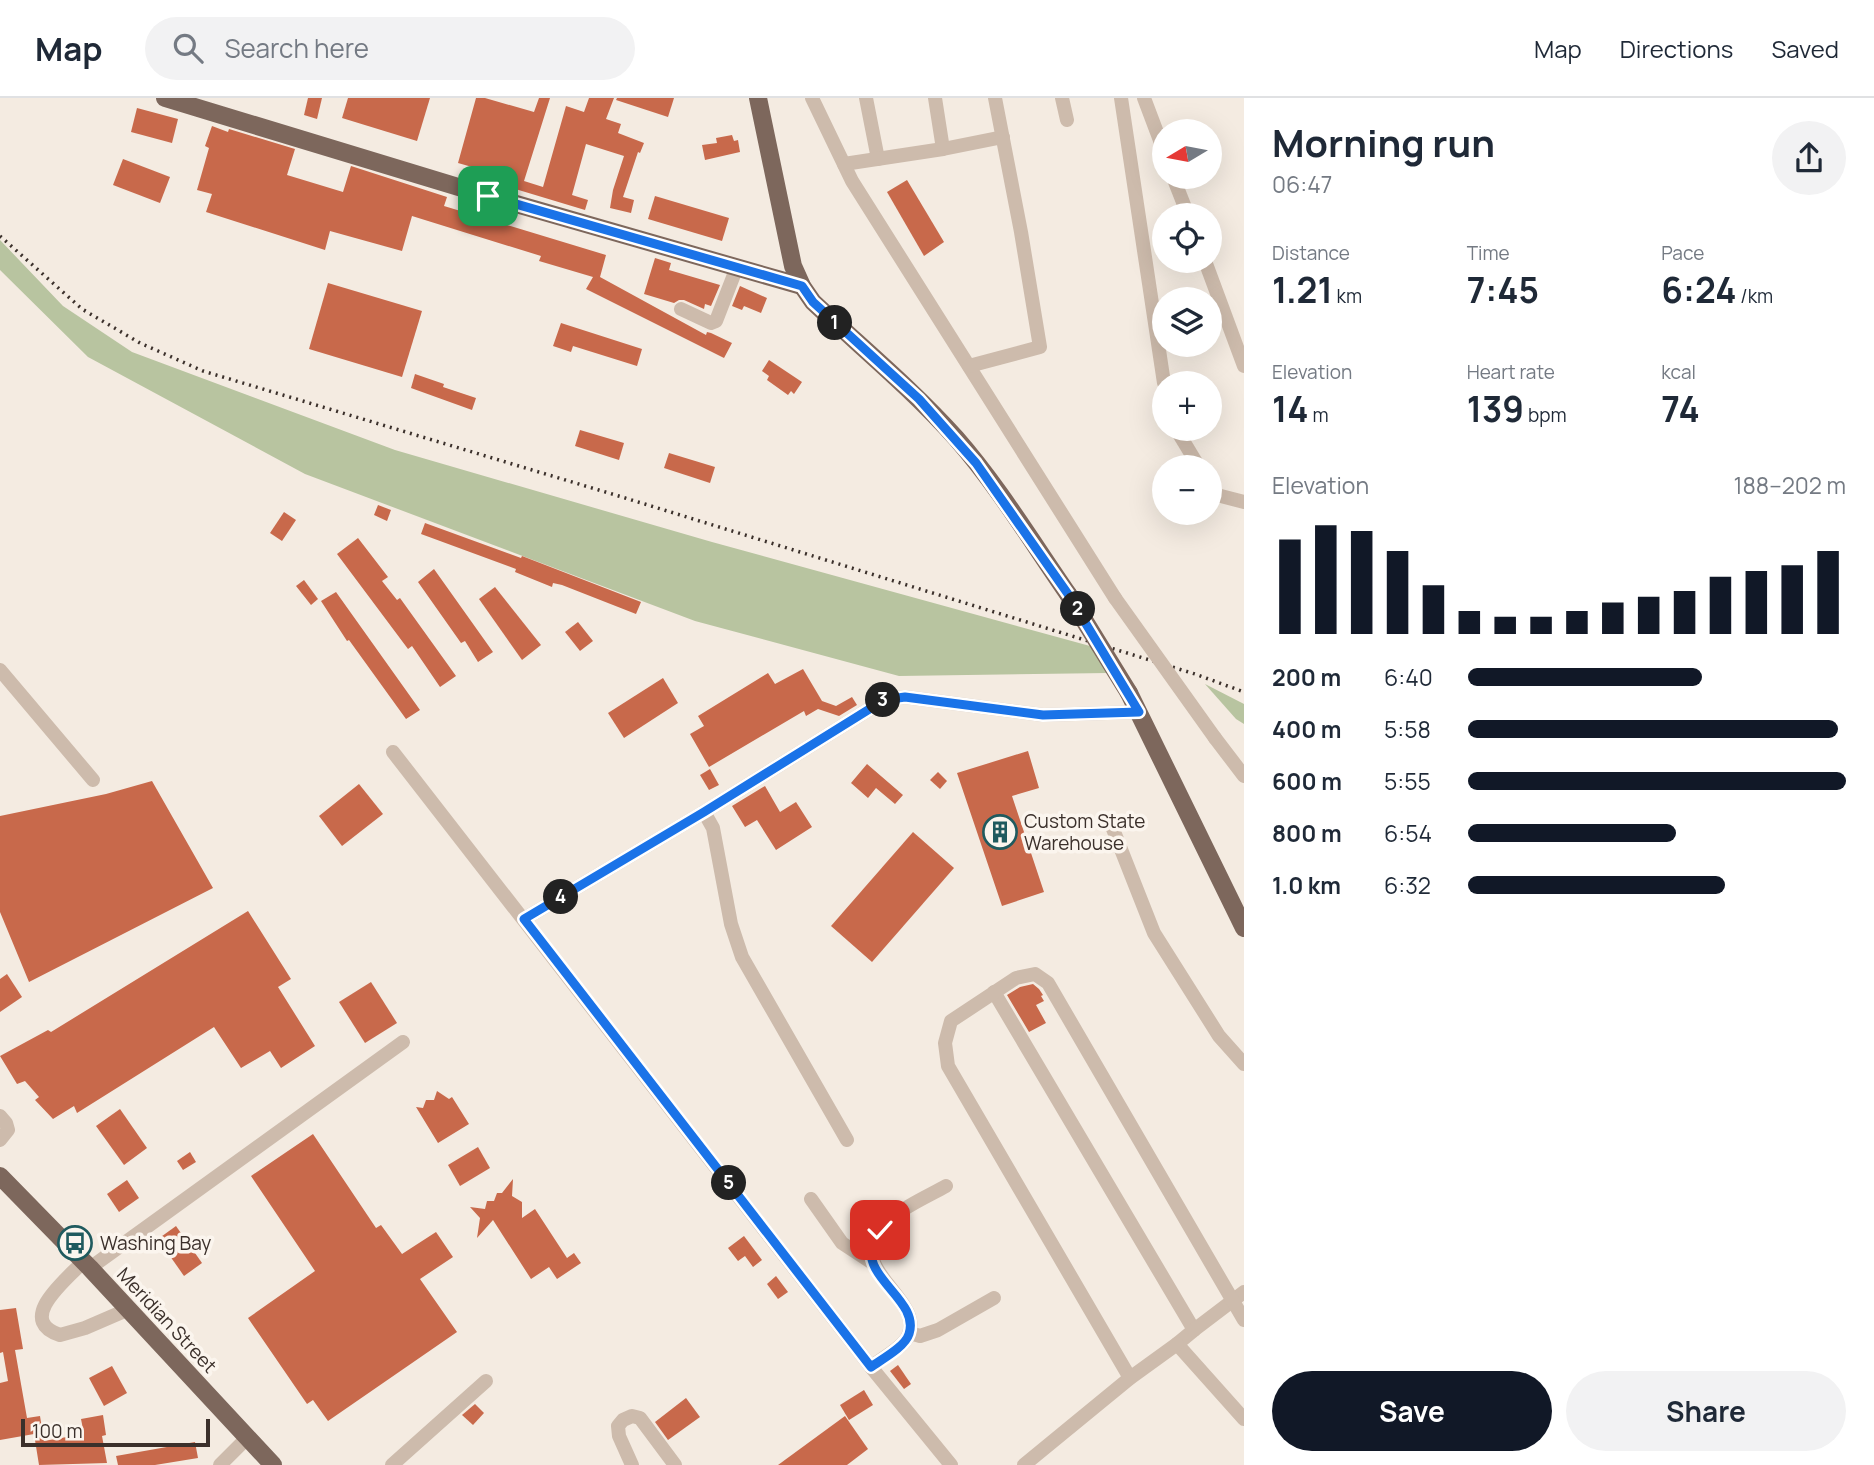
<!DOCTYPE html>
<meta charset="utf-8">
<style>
:root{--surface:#fff;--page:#f2f2f3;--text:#1f2937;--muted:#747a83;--line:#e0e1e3;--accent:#111827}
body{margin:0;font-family:Manrope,sans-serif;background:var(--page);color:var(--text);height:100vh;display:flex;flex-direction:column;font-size:26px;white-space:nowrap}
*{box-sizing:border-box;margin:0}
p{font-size:23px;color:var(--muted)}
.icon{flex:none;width:38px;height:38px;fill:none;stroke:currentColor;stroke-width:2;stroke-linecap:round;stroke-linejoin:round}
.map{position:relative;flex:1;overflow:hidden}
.drawer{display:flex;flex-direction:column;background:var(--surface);width:630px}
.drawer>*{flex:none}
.needle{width:46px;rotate:260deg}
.tools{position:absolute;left:1152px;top:21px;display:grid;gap:14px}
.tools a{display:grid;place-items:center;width:70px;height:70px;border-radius:50%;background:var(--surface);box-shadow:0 7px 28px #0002;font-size:35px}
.scale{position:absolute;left:21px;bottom:18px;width:189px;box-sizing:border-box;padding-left:7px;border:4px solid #3b302b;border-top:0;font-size:19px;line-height:24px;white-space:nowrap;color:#3b302b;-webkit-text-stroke:5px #fbf5ee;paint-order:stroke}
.pin{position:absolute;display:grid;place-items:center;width:60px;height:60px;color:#fff;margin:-30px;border-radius:14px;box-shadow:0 4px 10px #0006}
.km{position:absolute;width:35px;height:35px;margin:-18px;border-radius:50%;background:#222;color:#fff;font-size:19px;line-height:35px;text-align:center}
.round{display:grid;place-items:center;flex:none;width:74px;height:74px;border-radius:37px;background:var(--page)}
.overview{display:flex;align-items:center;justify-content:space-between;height:119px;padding:0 28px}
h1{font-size:38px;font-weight:700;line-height:52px}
.metrics{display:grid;grid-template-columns:repeat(3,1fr);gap:10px;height:119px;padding:7px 28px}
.metrics div{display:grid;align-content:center}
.metrics b{font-size:35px;font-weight:700}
.metrics small{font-size:19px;font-weight:400}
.metrics p{font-size:19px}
.chart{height:196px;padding:14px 28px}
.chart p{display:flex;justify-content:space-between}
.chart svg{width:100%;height:126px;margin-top:7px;stroke:var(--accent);stroke-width:6}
.button{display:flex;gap:14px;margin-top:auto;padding:14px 28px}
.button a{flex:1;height:80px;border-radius:42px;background:var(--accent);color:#fff;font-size:28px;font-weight:700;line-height:80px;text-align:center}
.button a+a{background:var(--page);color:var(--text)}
ul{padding:0 28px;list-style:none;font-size:23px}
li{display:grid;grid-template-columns:112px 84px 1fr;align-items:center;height:52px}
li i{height:18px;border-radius:9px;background:var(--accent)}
header{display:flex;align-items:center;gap:42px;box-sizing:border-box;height:98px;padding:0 35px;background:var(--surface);border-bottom:2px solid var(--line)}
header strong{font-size:33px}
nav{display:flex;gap:38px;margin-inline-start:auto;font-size:24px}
.search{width:490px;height:63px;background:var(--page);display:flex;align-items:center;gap:18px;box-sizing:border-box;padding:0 24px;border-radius:38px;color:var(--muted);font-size:26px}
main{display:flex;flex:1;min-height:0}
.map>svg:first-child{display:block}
.green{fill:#b8c4a0}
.building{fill:#c8694b}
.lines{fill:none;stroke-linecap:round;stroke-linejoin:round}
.minor{stroke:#cdbbac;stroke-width:14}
.major{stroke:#7d675c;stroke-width:18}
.rail{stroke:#3b302b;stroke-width:3.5;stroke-dasharray:2 5;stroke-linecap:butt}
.minor-bridge{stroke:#cdbbac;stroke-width:14}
.major-bridge{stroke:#7d675c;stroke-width:18}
.route-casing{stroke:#fff;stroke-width:14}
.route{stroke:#1a73e8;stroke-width:9}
.labels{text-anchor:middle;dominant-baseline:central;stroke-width:7;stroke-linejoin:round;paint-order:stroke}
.poi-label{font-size:19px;fill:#3b302b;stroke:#fbf5ee;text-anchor:start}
.street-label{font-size:19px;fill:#3b302b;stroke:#fbf5ee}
</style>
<header>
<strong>Map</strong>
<div class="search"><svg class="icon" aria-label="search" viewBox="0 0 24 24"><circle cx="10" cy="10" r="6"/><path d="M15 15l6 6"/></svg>Search here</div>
<nav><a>Map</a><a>Directions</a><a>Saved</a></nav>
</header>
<main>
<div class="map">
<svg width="1244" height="1367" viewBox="0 0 1244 1367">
<rect width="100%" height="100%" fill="#f4ebe1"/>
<!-- green -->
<g class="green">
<polygon points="0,142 63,208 132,254 395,352 712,444 1090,548 1108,575 899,578 695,523 305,376 88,259 0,172"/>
<polygon points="1205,586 1244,606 1244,626 1236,621"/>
</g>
<!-- building -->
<g class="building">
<polygon points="308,0 322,0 317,21 304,17"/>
<polygon points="348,0 430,0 417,43 342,20"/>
<polygon points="476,0 485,0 534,14 539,0 550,0 524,83 543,89 566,8 584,14 589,0 614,0 606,21 621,26 618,35 644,45 640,55 638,54 623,99 634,102 631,115 610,110 613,92 624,58 586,46 572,97 588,102 585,112 512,90 514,81 458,65"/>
<polygon points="617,0 674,0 668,19 616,2"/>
<polygon points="137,10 178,21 172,45 131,34"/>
<polygon points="212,28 228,34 229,31 295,51 287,77 343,94 351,68 447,99 444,108 606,157 600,179 706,237 707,234 711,235 732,245 724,260 586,191 593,179 539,163 541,158 412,118 402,153 330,133 325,152 206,114 212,96 197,92 209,50 205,48"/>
<polygon points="732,37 734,43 738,42 740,54 705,62 702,47 717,45 716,40"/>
<polygon points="123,61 170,79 160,105 113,87"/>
<polygon points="907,82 944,144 924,158 887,94"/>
<polygon points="655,98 729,120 722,143 648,121"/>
<polygon points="655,160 671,165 669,172 720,187 711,208 705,206 704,211 684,202 679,202 674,205 644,196"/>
<polygon points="328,185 422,213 402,279 309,251"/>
<polygon points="740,188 767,200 761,215 744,208 742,212 732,208"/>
<polygon points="561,225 642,251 637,268 573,248 571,254 553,248"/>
<polygon points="769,262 802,284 794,296 791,293 788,297 767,282 769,278 762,273"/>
<polygon points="415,276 444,286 443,289 476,300 472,312 411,290"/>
<polygon points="580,332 624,345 619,362 575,348"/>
<polygon points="669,355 715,369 710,385 664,370"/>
<polygon points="378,407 391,412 387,423 374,417"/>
<polygon points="284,414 296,422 282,443 270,435"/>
<polygon points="425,425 521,460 522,458 641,504 636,516 562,487 553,485 552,489 515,474 516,471 421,436"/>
<polygon points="358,440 388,479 382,483 397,502 400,500 456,578 440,589 412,548 408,551 337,456"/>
<polygon points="434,471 493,554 478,564 465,543 461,545 418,484"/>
<polygon points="304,482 318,501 311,507 296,488"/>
<polygon points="495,489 541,547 522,562 479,501"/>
<polygon points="336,494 420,612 406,621 349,542 347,543 321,503"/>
<polygon points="578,524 593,543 580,553 565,534"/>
<polygon points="803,571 822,603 836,608 852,599 857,607 839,618 818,611 806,618 804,613 709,669 690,636 704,628 698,618 768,575 775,586"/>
<polygon points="663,580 678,605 624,640 608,615"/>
<polygon points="1028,653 1039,690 1012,698 1044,794 1002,808 957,675"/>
<polygon points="867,666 903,697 895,706 876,690 868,700 851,685"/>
<polygon points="710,671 719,687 709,692 700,677"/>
<polygon points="938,674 947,683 940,691 930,682"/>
<polygon points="152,683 213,790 29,884 0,814 0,718 106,696"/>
<polygon points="359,686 383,716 342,748 319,718"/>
<polygon points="765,688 780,714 796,704 812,729 776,752 757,722 745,729 732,708"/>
<polygon points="913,734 954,770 872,864 831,828"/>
<polygon points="248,813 291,881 278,889 315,948 281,970 270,953 241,970 214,929 77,1015 74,1008 53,1021 35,1002 39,999 25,983 17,986 0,958 48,932 51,934"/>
<polygon points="7,876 22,899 0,914 0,881"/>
<polygon points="371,884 397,925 365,945 339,904"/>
<polygon points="1033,886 1039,891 1043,897 1041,898 1044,903 1036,907 1046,925 1029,934 1007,897 1020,889"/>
<polygon points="437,993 449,1001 452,999 469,1026 438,1045 416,1009 423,1010 426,1002 434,1002"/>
<polygon points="120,1011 147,1050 124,1067 96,1028"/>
<polygon points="313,1036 376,1130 381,1127 402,1156 436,1134 453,1159 420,1181 457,1234 328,1323 313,1302 307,1306 248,1220 315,1173 251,1078"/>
<polygon points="478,1049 490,1070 460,1088 448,1067"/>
<polygon points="190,1054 196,1064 183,1072 177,1063"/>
<polygon points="513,1081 512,1098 522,1104 522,1120 535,1111 567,1160 574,1155 581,1165 557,1181 549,1169 531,1181 493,1122 477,1140 480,1120 470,1109 485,1111 487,1103 494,1103 497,1095 502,1095"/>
<polygon points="127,1082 139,1100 119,1114 107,1096"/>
<polygon points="176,1128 202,1165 184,1178 158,1141"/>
<polygon points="744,1138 762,1162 753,1169 745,1158 738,1163 728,1150"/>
<polygon points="776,1178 788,1194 778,1201 767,1186"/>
<polygon points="16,1210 23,1251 15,1252 27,1320 40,1318 44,1343 84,1336 81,1321 103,1317 106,1337 102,1338 107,1365 39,1367 34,1336 0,1342 0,1285 8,1283 3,1254 0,1255 0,1212"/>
<polygon points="898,1267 911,1286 904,1291 890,1273"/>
<polygon points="112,1268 127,1295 104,1308 89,1280"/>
<polygon points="864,1292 873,1307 849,1322 840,1307"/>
<polygon points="686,1300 700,1319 668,1342 655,1324"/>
<polygon points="475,1306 484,1315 473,1327 462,1317"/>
<polygon points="845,1318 868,1351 847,1367 778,1367"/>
<polygon points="195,1344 198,1360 155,1367 118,1367 116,1358"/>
</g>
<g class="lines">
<!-- minor -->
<g class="minor">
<polyline points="812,0 852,83 1115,500"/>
<polyline points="866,0 878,61"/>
<polyline points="935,0 943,51"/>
<polyline points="1062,0 1067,22"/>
<polyline points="1121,0 1164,285"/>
<polyline points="1144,0 1164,53"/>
<polyline points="844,66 943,51 1003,39"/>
<polyline points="1173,79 1188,117"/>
<polyline points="1205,163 1244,268"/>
<polyline points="681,211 711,225 716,223 737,169"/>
<polyline points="969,268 1040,249 1021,134 995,0"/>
<polyline points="1176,331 1199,369"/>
<polyline points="1209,385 1217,397 1244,404"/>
<polyline points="0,572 93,682"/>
<polyline points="1215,640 1244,678"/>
<polyline points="393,654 871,1269 951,1367"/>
<polyline points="704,714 713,730 731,826 742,859 847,1042"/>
<polyline points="1113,731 1154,835 1219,938 1244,966"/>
<polyline points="524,821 704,714 884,602 905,599 1043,617 1139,614"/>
<polyline points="994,894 1194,1232 1177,1246 1244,1321"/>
<polyline points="0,1018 6,1025 8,1032 0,1042"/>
<polyline points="811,1101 842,1145 874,1166"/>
<path d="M84 1163C68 1180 14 1222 60 1237L85 1230 129 1211"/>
<polyline points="90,1170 403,944"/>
<polyline points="1194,1232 1244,1194"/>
<polyline points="910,1235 920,1238 938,1232 994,1200"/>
<path d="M871 1269C882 1260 903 1250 908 1238 925 1202 848 1173 879 1133 895 1112 925 1100 946 1088"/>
<polyline points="1130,1280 948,968 945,945 951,923 1016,880 1035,876 1048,885 1244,1222"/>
<polyline points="220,1367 247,1340"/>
<polyline points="392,1367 486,1283"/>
<polyline points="632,1367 619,1338 618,1328 623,1322 632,1318 640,1320 675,1367"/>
<polyline points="1024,1367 1130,1280 1177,1246"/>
</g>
<!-- major -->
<g class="major">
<polyline points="165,0 488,98 802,188"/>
<path d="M758 0 793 168 802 188 813 204C861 249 912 291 956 340 998 388 1032 444 1068 496"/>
<polyline points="1129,595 1244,830"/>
<polyline points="0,1078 90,1170 273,1367"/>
</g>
<!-- rail -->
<polyline class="rail" points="0,138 82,211 140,245 203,273 622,399 1195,576 1244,594"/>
<!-- minor-bridge -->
<polyline class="minor-bridge" points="1115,500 1215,640"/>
<!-- major-bridge -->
<polyline class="major-bridge" points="1068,496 1129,595"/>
</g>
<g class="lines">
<!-- route casing -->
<g class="route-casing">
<path id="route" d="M488 98 802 188 813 204 919 301 976 365 1068 496 1139 614 1043 617 905 599 884 602 704 714 524 821 871 1269C882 1261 905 1249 909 1236 920 1203 863 1181 872 1147 873 1142 877 1137 880 1132"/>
</g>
<!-- route -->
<use href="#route" class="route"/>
</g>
<!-- icons -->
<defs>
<g id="building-ring" transform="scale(1.75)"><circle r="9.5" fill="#fbf5ee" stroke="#1f5a5e" stroke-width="1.5"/><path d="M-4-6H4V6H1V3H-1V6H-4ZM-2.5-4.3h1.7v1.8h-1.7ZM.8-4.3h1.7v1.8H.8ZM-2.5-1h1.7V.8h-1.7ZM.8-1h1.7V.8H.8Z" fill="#1f5a5e"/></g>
<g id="bus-ring" transform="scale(1.75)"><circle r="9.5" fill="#fbf5ee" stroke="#1f5a5e" stroke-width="1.5"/><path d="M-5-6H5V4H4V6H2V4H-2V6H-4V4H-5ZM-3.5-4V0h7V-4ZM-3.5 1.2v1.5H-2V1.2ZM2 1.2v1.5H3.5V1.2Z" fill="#1f5a5e"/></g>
</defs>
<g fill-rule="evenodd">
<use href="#building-ring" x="1000" y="734"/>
<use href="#bus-ring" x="75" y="1145"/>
</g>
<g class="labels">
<!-- poi labels -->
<g class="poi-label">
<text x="1024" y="723">Custom State<tspan x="1024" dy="22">Warehouse</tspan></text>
<text x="100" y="1145">Washing Bay</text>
</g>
<!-- street labels -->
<g class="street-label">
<text transform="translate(167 1222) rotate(47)">Meridian Street</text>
</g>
</g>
</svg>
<div class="tools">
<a><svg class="needle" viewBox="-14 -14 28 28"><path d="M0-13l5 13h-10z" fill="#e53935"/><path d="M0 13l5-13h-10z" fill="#747a83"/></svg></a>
<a><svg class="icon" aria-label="locate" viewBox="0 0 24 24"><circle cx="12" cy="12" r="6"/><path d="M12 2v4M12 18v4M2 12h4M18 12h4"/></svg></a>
<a><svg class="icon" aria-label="layers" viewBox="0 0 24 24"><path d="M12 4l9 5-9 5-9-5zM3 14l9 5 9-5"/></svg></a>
<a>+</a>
<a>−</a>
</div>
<div class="scale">100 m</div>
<div class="pin" style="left:488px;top:98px;background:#1e9e55"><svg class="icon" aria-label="arrive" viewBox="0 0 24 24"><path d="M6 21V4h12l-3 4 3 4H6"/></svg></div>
<div class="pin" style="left:880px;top:1132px;background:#d93025"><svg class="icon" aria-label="check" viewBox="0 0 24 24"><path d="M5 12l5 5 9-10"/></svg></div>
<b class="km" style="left:835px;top:225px">1</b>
<b class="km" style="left:1078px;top:511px">2</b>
<b class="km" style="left:883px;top:602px">3</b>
<b class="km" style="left:561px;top:799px">4</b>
<b class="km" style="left:729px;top:1085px">5</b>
</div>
<section class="drawer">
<div class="overview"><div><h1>Morning run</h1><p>06:47</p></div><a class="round"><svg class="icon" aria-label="share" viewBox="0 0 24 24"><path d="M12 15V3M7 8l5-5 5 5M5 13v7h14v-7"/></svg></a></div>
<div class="metrics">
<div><p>Distance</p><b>1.21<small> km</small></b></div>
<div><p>Time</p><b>7:45</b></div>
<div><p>Pace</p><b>6:24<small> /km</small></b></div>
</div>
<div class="metrics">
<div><p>Elevation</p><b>14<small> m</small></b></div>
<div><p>Heart rate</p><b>139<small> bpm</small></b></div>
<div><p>kcal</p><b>74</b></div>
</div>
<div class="chart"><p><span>Elevation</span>188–202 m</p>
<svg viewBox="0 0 160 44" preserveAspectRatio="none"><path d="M5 44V11M15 44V6M25 44V8M35 44V15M45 44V27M55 44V36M65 44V38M75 44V38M85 44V36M95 44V33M105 44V31M115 44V29M125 44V24M135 44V22M145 44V20M155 44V15"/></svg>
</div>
<ul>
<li><b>200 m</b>6:40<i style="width:62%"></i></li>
<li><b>400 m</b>5:58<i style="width:98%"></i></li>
<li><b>600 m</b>5:55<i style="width:100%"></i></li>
<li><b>800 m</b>6:54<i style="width:55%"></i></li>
<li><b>1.0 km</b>6:32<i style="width:68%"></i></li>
</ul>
<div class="button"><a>Save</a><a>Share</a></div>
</section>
</main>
